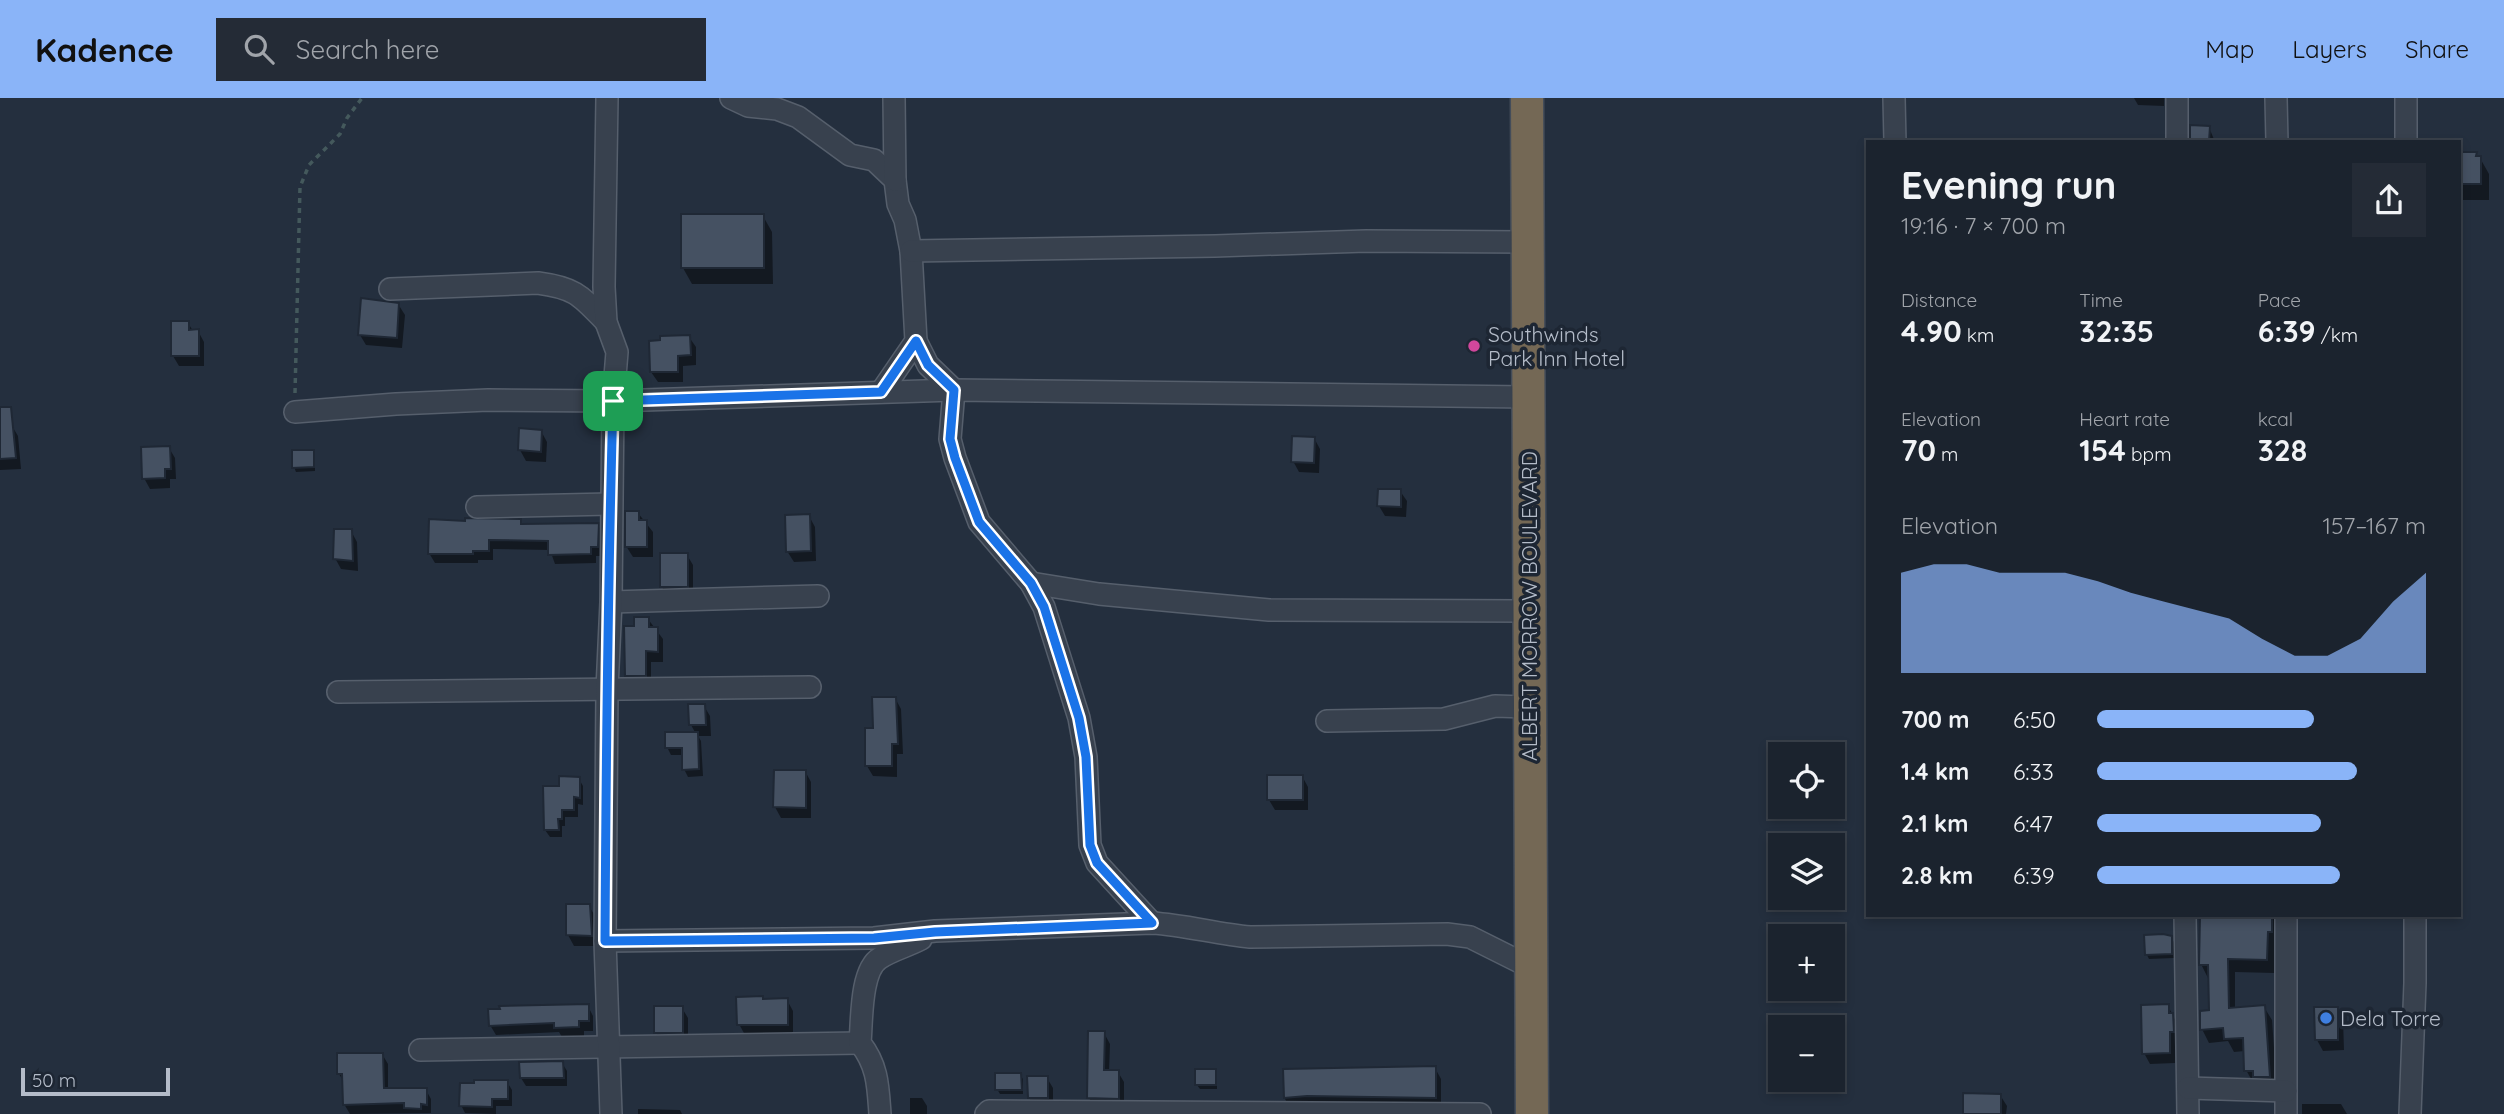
<!DOCTYPE html>
<meta charset="utf-8">
<style>
:root{--surface:#1b232e;--page:#242b36;--text:#f1f3f6;--muted:#a0a4aa;--line:#39404a;--accent:#8ab4f8}
body{margin:0;font-family:Quicksand,sans-serif;background:var(--page);color:var(--text);height:100vh;display:flex;flex-direction:column;font-size:26px;white-space:nowrap}
*{box-sizing:border-box;margin:0}
p{font-size:23px;color:var(--muted)}
.icon{flex:none;width:38px;height:38px;fill:none;stroke:currentColor;stroke-width:2;stroke-linecap:round;stroke-linejoin:round}
.map{position:relative;flex:1;overflow:hidden}
.sheet{position:absolute;left:1866px;top:42px;width:595px;height:777px;display:flex;flex-direction:column;background:var(--surface);border-radius:0px;box-shadow:0 4px 10px #0003,0 0 0 2px var(--line)}
.sheet>*{flex:none}
.fabs{position:absolute;left:1768px;top:644px;display:grid;gap:14px}
.fabs a{display:grid;place-items:center;width:77px;height:77px;border-radius:0px;background:var(--surface);box-shadow:0 4px 10px #0003,0 0 0 2px var(--line);font-size:35px}
.scale{position:absolute;left:21px;bottom:18px;width:149px;box-sizing:border-box;padding-left:7px;border:4px solid #b4bcc9;border-top:0;font-size:19px;line-height:24px;white-space:nowrap;color:#b4bcc9;-webkit-text-stroke:5px #1d2633;paint-order:stroke}
.pin{position:absolute;display:grid;place-items:center;width:60px;height:60px;color:#fff;margin:-30px;border-radius:14px;box-shadow:0 4px 10px #0006}
.round{display:grid;place-items:center;flex:none;width:74px;height:74px;border-radius:0px;background:var(--page)}
.overview{display:flex;align-items:center;justify-content:space-between;height:119px;padding:0 35px}
h1{font-size:38px;font-weight:700;line-height:52px}
.metrics{display:grid;grid-template-columns:repeat(3,1fr);gap:10px;height:119px;padding:7px 35px}
.metrics div{display:grid;align-content:center}
.metrics b{font-size:30px;font-weight:700}
.metrics small{font-size:19px;font-weight:400}
.metrics p{font-size:19px}
.chart{height:196px;padding:14px 35px}
.chart p{display:flex;justify-content:space-between}
.chart svg{width:100%;height:126px;margin-top:7px;fill:var(--accent);opacity:.7}
ul{padding:0 35px;list-style:none;font-size:23px}
li{display:grid;grid-template-columns:112px 84px 1fr;align-items:center;height:52px}
li i{height:18px;border-radius:9px;background:var(--accent)}
header{display:flex;align-items:center;gap:42px;box-sizing:border-box;height:98px;padding:0 35px;background:var(--accent);color:#111}
header strong{font-size:33px}
nav{display:flex;gap:38px;margin-inline-start:auto;font-size:24px}
.search{width:490px;height:63px;background:var(--page);display:flex;align-items:center;gap:18px;box-sizing:border-box;padding:0 24px;border-radius:0px;color:var(--muted);font-size:26px}
.map>svg:first-child{display:block}
.shadow{fill:#0007}
.building{fill:#455162;stroke:#1f2835;stroke-width:2}
.lines{fill:none;stroke-linecap:round;stroke-linejoin:round}
.minor-casing{stroke:#565f6c;stroke-width:24}
.highway-casing{stroke:#434c59;stroke-width:35}
.path{stroke:#44595c;stroke-width:3.5;stroke-dasharray:5 5;stroke-linecap:butt}
.minor{stroke:#38414e;stroke-width:21}
.highway{stroke:#746855;stroke-width:32}
.route-casing{stroke:#fff;stroke-width:14}
.route{stroke:#1a73e8;stroke-width:9}
.hotel-dot{fill:#d1479c;stroke:#1d2633;stroke-width:2.5}
.shop-dot{fill:#3f7fe0;stroke:#1d2633;stroke-width:2.5}
.labels{text-anchor:middle;dominant-baseline:central;stroke-width:7;stroke-linejoin:round;paint-order:stroke}
.poi-label{font-size:21px;fill:#b4bcc9;stroke:#1d2633;text-anchor:start}
.street-label{font-size:21px;fill:#b4bcc9;stroke:#1d2633}
</style>
<header>
<strong>Kadence</strong>
<div class="search"><svg class="icon" aria-label="search" viewBox="0 0 24 24"><circle cx="10" cy="10" r="6"/><path d="M15 15l6 6"/></svg>Search here</div>
<nav><a>Map</a><a>Layers</a><a>Share</a></nav>
</header>
<div class="map">
<svg width="2504" height="1016" viewBox="0 0 2504 1016">
<rect width="100%" height="100%" fill="#242f3e"/>
<!-- shadow -->
<g class="shadow">
<polygon points="2134,0 2164,0 2164,8 2138,7"/>
<polygon points="2209,29 2215,44 2192,44"/>
<polygon points="2459,55 2476,56 2480,60 2489,76 2489,102 2459,102"/>
<polygon points="763,118 772,134 773,186 692,186 683,170"/>
<polygon points="398,206 405,217 402,250 366,247 360,237"/>
<polygon points="188,225 193,233 198,233 204,244 204,268 179,268 173,258"/>
<polygon points="689,239 696,249 696,267 683,268 683,284 658,284 651,274"/>
<polygon points="0,328 12,328 18,338 21,371 0,372"/>
<polygon points="541,333 547,344 546,364 526,363 520,352"/>
<polygon points="1314,340 1320,351 1319,375 1299,374 1293,363"/>
<polygon points="169,350 175,360 176,381 170,381 170,390 150,391 144,380"/>
<polygon points="313,354 315,358 315,373 296,374 294,369"/>
<polygon points="1400,393 1407,403 1406,419 1385,418 1379,408"/>
<polygon points="638,415 653,434 653,459 633,459 626,448"/>
<polygon points="809,418 815,429 816,463 794,464 787,453"/>
<polygon points="430,423 520,423 523,428 598,426 603,436 603,458 596,458 596,465 555,466 550,452 493,451 493,462 478,462 478,465 435,465 429,455"/>
<polygon points="351,433 357,444 358,473 341,471 335,460"/>
<polygon points="687,457 693,467 693,499 668,500 662,489"/>
<polygon points="648,521 663,541 663,564 651,564 651,588 633,588 627,577 635,530"/>
<polygon points="895,600 901,611 903,656 897,656 897,679 873,678 867,668 875,632"/>
<polygon points="704,608 710,618 711,638 698,638 701,643 703,678 688,679 684,671 683,657 671,657 667,649 696,636 691,627"/>
<polygon points="805,673 811,684 811,720 781,720 775,709"/>
<polygon points="1302,678 1308,689 1308,712 1275,712 1269,702"/>
<polygon points="579,681 583,688 583,707 578,706 578,719 565,719 565,728 562,728 562,739 550,739 545,732 560,690"/>
<polygon points="589,808 595,818 597,848 574,848 568,837"/>
<polygon points="2228,817 2273,817 2278,827 2279,847 2275,847 2274,875 2235,874 2235,911 2264,909 2272,922 2277,992 2254,986 2246,972 2245,953 2234,954 2228,943 2209,945 2202,931 2211,913 2208,880 2201,866"/>
<polygon points="2171,839 2174,844 2174,860 2149,861 2147,857"/>
<polygon points="787,902 793,913 793,937 745,937 739,926 763,903"/>
<polygon points="588,908 593,918 593,933 584,933 584,938 562,939 559,934 496,937 490,927"/>
<polygon points="2168,908 2178,927 2179,944 2175,944 2175,965 2150,966 2144,955"/>
<polygon points="682,910 688,920 688,945 662,945 656,935"/>
<polygon points="2316,911 2337,911 2343,921 2344,952 2323,953 2317,942"/>
<polygon points="1104,935 1110,946 1109,974 1118,974 1124,984 1124,1011 1095,1011 1089,1000"/>
<polygon points="382,956 388,966 388,992 426,992 431,1001 431,1015 350,1016 344,1006 344,984 339,976"/>
<polygon points="562,965 567,973 567,988 526,988 521,980"/>
<polygon points="1435,970 1441,981 1441,1010 1291,1012 1285,1001 1284,973"/>
<polygon points="1215,973 1217,977 1217,991 1200,991 1197,987"/>
<polygon points="1020,977 1023,981 1023,996 1000,996 997,991"/>
<polygon points="1047,980 1053,990 1053,1010 1036,1010 1029,1000"/>
<polygon points="507,984 512,992 512,1008 496,1008 496,1016 465,1015 461,1007"/>
<polygon points="2000,997 2007,1008 2006,1016 1964,1016"/>
<polygon points="910,1000 922,1000 927,1008 927,1016 910,1016"/>
<polygon points="2302,1006 2341,1006 2347,1016 2302,1016"/>
<polygon points="638,1011 680,1012 682,1016 638,1016"/>
</g>
<!-- building -->
<g class="building">
<polygon points="2190,27 2210,28 2209,44 2190,44"/>
<polygon points="2459,54 2477,54 2476,58 2481,58 2481,86 2459,86"/>
<rect x="681" y="116" width="83" height="54"/>
<polygon points="361,200 399,205 397,240 358,237"/>
<polygon points="171,223 189,223 189,232 199,231 199,258 171,258"/>
<polygon points="690,237 691,257 678,258 678,274 650,274 649,243 660,242 660,238"/>
<polygon points="0,309 11,309 16,360 0,361"/>
<polygon points="519,330 542,332 541,354 518,352"/>
<polygon points="1292,338 1315,339 1314,365 1291,364"/>
<polygon points="170,348 171,371 165,371 165,380 142,381 141,349"/>
<polygon points="292,352 314,352 314,369 292,370"/>
<polygon points="1378,391 1401,391 1401,409 1377,408"/>
<polygon points="625,413 639,413 639,422 647,422 647,449 625,449"/>
<polygon points="810,416 811,453 786,454 785,417"/>
<polygon points="465,420 521,421 521,426 599,425 598,449 591,449 591,456 548,457 548,443 489,442 489,453 473,453 473,456 428,456 429,421 465,423"/>
<polygon points="334,431 352,431 353,463 333,461"/>
<rect x="660" y="455" width="28" height="34"/>
<polygon points="634,519 649,519 649,529 658,529 658,554 646,553 646,578 625,578 624,528 634,528"/>
<polygon points="872,599 896,599 898,646 892,646 892,668 865,668 865,630 873,630"/>
<polygon points="688,606 705,606 706,627 689,627"/>
<polygon points="665,634 698,634 699,671 682,672 682,650 665,650"/>
<polygon points="774,672 806,672 806,710 773,709"/>
<rect x="1267" y="677" width="36" height="25"/>
<polygon points="559,678 580,679 580,700 574,699 574,712 562,712 562,721 558,721 559,732 544,732 543,688 559,688"/>
<polygon points="566,806 590,806 592,838 566,837"/>
<polygon points="2200,817 2272,817 2272,834 2268,834 2267,862 2228,861 2229,910 2265,907 2270,979 2253,979 2253,973 2244,973 2243,940 2224,941 2223,930 2200,932 2200,913 2209,912 2208,867 2199,867"/>
<polygon points="2163,836 2172,838 2172,856 2145,857 2144,837"/>
<polygon points="763,898 763,901 788,900 788,927 737,927 736,899"/>
<polygon points="589,906 589,923 579,923 579,929 554,930 554,925 489,928 488,911 500,911 499,908"/>
<polygon points="2169,906 2169,915 2173,915 2174,934 2170,934 2170,955 2142,956 2141,907"/>
<rect x="654" y="908" width="29" height="27"/>
<polygon points="2314,909 2338,909 2338,942 2315,942"/>
<polygon points="1088,933 1105,933 1104,972 1119,972 1119,1001 1087,1000"/>
<polygon points="337,955 383,955 384,990 427,990 427,1007 421,1006 421,1011 404,1010 404,1005 343,1007 342,976 337,976"/>
<polygon points="563,963 564,980 520,980 519,964"/>
<polygon points="1436,968 1436,1000 1307,998 1284,1000 1283,971"/>
<rect x="1195" y="971" width="21" height="16"/>
<polygon points="995,975 1021,975 1022,992 995,992"/>
<polygon points="1027,978 1048,978 1048,1000 1028,1000"/>
<polygon points="474,982 508,982 508,1001 492,1001 492,1009 459,1008 460,985 474,985"/>
<polygon points="1963,995 2001,996 2001,1016 1963,1016"/>
</g>
<g class="lines">
<!-- minor casing -->
<g class="minor-casing">
<g id="minor">
<polyline points="731,0 748,8 777,11 798,19 850,57 874,62 895,82 898,106 905,122 911,153 916,243 881,294"/>
<polyline points="894,0 895,82"/>
<polyline points="1894,0 1895,44"/>
<polyline points="2276,0 2277,44"/>
<polyline points="2177,44 2177,0"/>
<polyline points="2406,44 2406,0"/>
<polyline points="911,153 1215,148 1366,143 1528,144"/>
<path d="M390 191 538 185C576 190 581 198 606 224"/>
<polyline points="916,243 928,267 954,292 950,341 955,360 979,424 1031,485 1044,509 1079,620 1086,659 1090,747 1097,765 1152,825"/>
<polyline points="295,314 396,306 488,302 613,303 617,254 606,224 604,189 607,0"/>
<polyline points="477,409 610,406"/>
<polyline points="1031,485 1099,496 1269,512 1529,513"/>
<polyline points="611,504 818,498"/>
<polyline points="338,594 810,589"/>
<polyline points="1327,623 1444,621 1495,608 1529,609"/>
<polyline points="2185,817 2188,1016"/>
<polyline points="2286,817 2286,1016"/>
<path d="M605 843 874 840 935 833 1152 825C1185 827 1217 836 1250 839L1447 836 1470 839 1530 869"/>
<polyline points="420,952 860,945"/>
<polyline points="2188,990 2286,993"/>
<polyline points="611,1016 605,843 607,591 611,504 613,303 954,292 1529,299"/>
<path d="M880 1016C878 988 878 968 860 945 862 924 860 872 880 860 892 852 908 848 921 841"/>
<polyline points="986,1016 989,1013 1480,1016"/>
<polyline points="2410,1016 2415,885 2415,817"/>
</g>
</g>
<!-- highway casing -->
<g class="highway-casing">
<polyline id="highway" points="1527,0 1532,1016"/>
</g>
<!-- path -->
<polyline class="path" points="295,295 300,89 309,67 340,36 347,20 362,0"/>
<!-- minor -->
<use href="#minor" class="minor"/>
<!-- highway -->
<use href="#highway" class="highway"/>
</g>
<g class="lines">
<!-- route casing -->
<g class="route-casing">
<path id="route" d="M916 243 928 267 954 292 950 341 955 360 979 424 1031 485 1044 509 1079 620 1086 659 1090 747 1097 765 1152 825 935 834 874 840 605 843C606 663 608 483 613 303L881 294Z"/>
</g>
<!-- route -->
<use href="#route" class="route"/>
</g>
<!-- markers -->
<circle class="hotel-dot" cx="1474" cy="248" r="7"/>
<circle class="shop-dot" cx="2326" cy="920" r="7"/>
<g class="labels">
<!-- poi labels -->
<g class="poi-label">
<text x="1488" y="236">Southwinds<tspan x="1488" dy="24">Park Inn Hotel</tspan></text>
<text x="2340" y="920">Dela Torre</text>
</g>
<!-- street labels -->
<g class="street-label">
<text transform="translate(1529 508) rotate(-90)">ALBERT MORROW BOULEVARD</text>
</g>
</g>
</svg>
<div class="fabs">
<a><svg class="icon" aria-label="locate" viewBox="0 0 24 24"><circle cx="12" cy="12" r="6"/><path d="M12 2v4M12 18v4M2 12h4M18 12h4"/></svg></a>
<a><svg class="icon" aria-label="layers" viewBox="0 0 24 24"><path d="M12 4l9 5-9 5-9-5zM3 14l9 5 9-5"/></svg></a>
<a>+</a>
<a>−</a>
</div>
<div class="scale">50 m</div>
<div class="pin" style="left:613px;top:303px;background:#1e9e55"><svg class="icon" aria-label="arrive" viewBox="0 0 24 24"><path d="M6 21V4h12l-3 4 3 4H6"/></svg></div>
<section class="sheet">
<div class="overview"><div><h1>Evening run</h1><p>19:16 · 7 × 700 m</p></div><a class="round"><svg class="icon" aria-label="share" viewBox="0 0 24 24"><path d="M12 15V3M7 8l5-5 5 5M5 13v7h14v-7"/></svg></a></div>
<div class="metrics">
<div><p>Distance</p><b>4.90<small> km</small></b></div>
<div><p>Time</p><b>32:35</b></div>
<div><p>Pace</p><b>6:39<small> /km</small></b></div>
</div>
<div class="metrics">
<div><p>Elevation</p><b>70<small> m</small></b></div>
<div><p>Heart rate</p><b>154<small> bpm</small></b></div>
<div><p>kcal</p><b>328</b></div>
</div>
<div class="chart"><p><span>Elevation</span>157–167 m</p>
<svg viewBox="0 0 160 44" preserveAspectRatio="none"><path d="M0 44V9L10 6L20 6L30 9L40 9L50 9L60 12L70 16L80 19L90 22L100 25L110 32L120 38L130 38L140 32L150 19L160 9V44z"/></svg>
</div>
<ul>
<li><b>700 m</b>6:50<i style="width:66%"></i></li>
<li><b>1.4 km</b>6:33<i style="width:79%"></i></li>
<li><b>2.1 km</b>6:47<i style="width:68%"></i></li>
<li><b>2.8 km</b>6:39<i style="width:74%"></i></li>
</ul>
</section>
</div>
